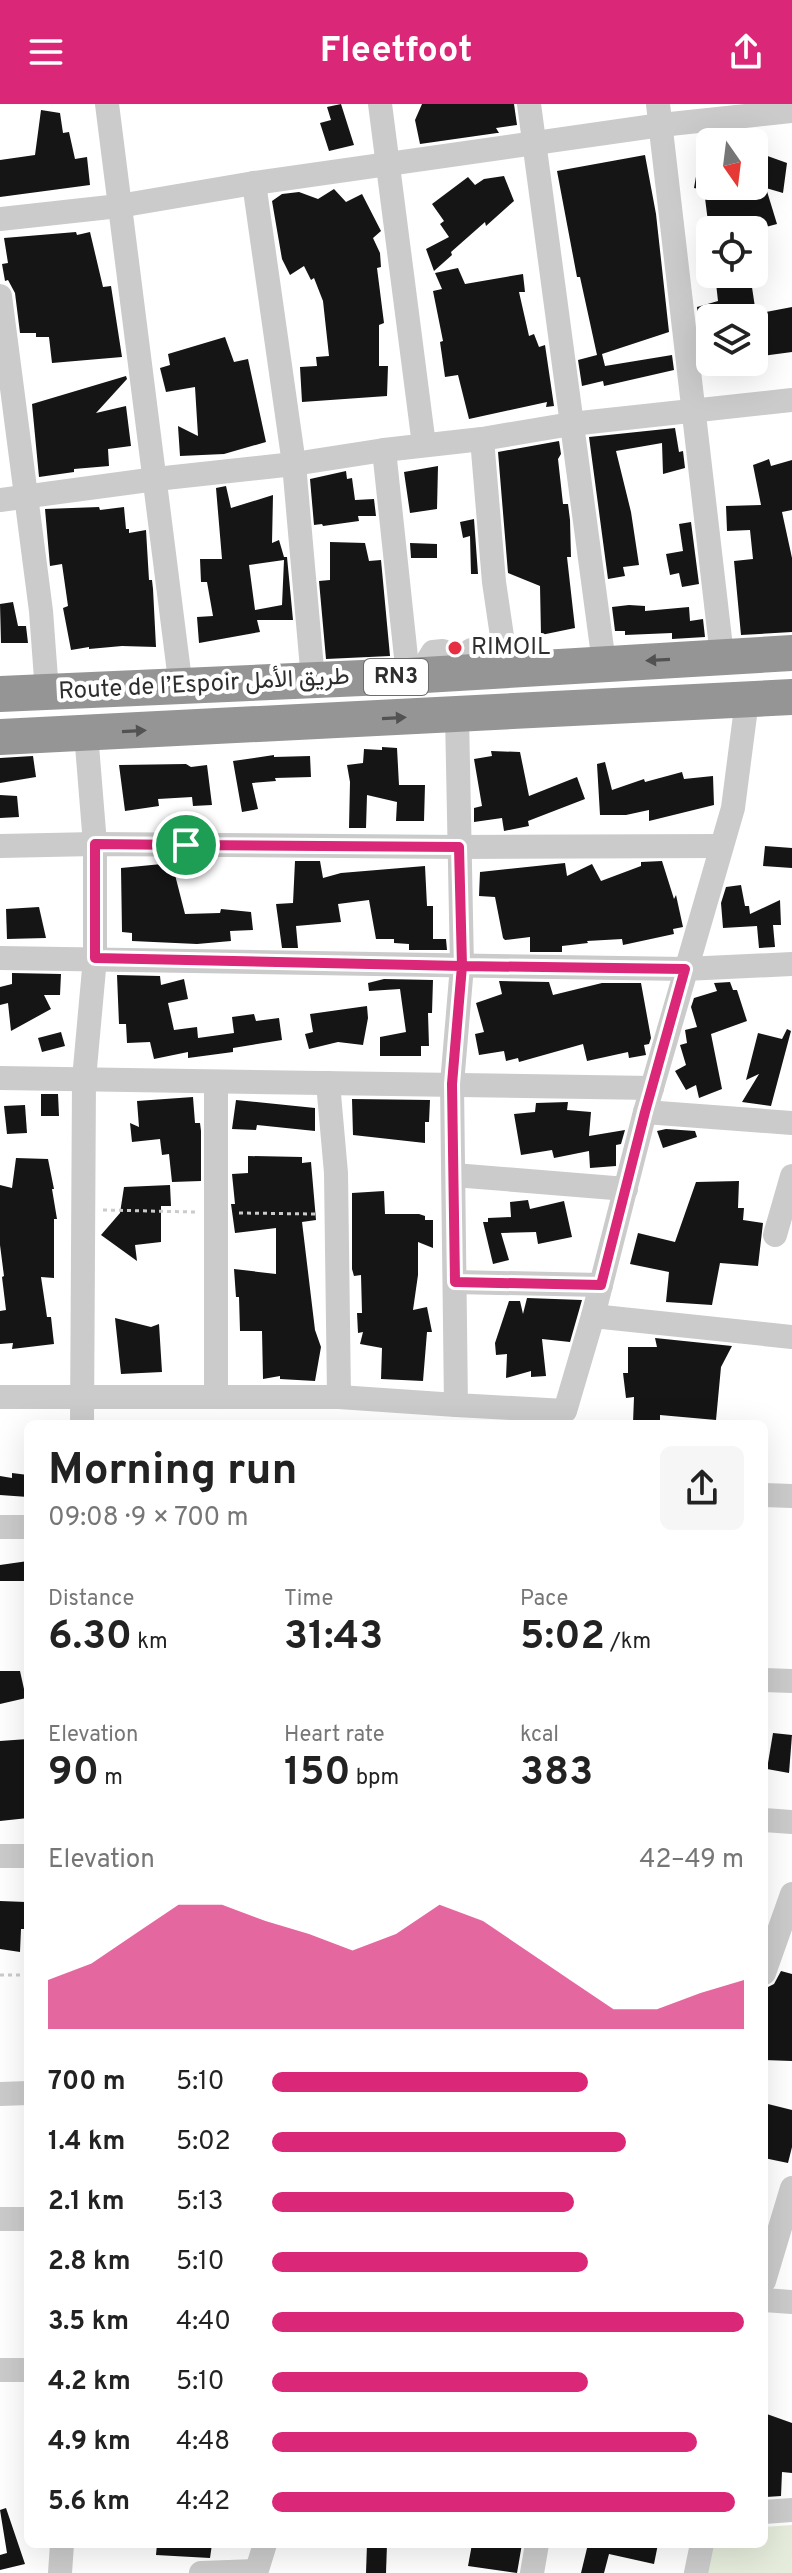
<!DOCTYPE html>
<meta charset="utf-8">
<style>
:root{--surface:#fff;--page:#f6f6f6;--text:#222;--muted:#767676;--accent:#db2777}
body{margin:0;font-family:Overpass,Vazirmatn,sans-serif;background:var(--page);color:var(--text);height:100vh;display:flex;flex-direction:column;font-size:30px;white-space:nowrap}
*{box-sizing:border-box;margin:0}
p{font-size:26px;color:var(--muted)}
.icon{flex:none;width:44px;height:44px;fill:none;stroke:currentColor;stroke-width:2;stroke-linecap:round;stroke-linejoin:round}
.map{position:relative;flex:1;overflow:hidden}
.panel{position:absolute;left:24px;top:1316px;width:744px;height:1128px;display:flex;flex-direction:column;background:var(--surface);border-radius:12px;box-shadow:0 8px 32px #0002}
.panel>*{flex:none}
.needle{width:52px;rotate:166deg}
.fabs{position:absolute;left:696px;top:24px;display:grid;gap:16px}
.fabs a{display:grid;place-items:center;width:72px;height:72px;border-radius:12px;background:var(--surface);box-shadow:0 8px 32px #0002;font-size:40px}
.pin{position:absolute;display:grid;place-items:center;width:68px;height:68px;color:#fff;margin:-34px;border:4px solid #fff;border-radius:50%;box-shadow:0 2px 8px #0007}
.round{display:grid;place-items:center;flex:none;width:84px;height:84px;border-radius:12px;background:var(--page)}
.head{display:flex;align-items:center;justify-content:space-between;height:136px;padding:0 24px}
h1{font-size:44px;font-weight:700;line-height:60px}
.metrics{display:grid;grid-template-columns:repeat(3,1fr);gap:12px;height:136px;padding:8px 24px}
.metrics div{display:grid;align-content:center}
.metrics b{font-size:40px;font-weight:700}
.metrics small{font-size:22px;font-weight:400}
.metrics p{font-size:22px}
.chart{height:224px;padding:16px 24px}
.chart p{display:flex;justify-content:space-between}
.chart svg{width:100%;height:144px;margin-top:8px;fill:var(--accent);opacity:.7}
ul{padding:0 24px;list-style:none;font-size:26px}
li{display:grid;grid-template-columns:128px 96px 1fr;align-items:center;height:60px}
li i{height:20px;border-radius:10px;background:var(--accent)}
header{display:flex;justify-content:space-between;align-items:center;height:104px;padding:0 24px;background:var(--accent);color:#fff;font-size:36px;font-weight:700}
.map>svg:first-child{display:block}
.green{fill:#e5ecdb}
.building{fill:#151515;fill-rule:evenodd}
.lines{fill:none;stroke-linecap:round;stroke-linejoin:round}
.path{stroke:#cbcbcb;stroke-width:3;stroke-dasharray:4 4;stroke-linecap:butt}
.minor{stroke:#cbcbcb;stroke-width:24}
.highway{stroke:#959595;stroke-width:36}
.oneway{fill:#525252}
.route-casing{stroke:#fff;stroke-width:16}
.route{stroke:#db2777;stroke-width:10}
.poi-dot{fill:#e62f43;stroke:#fff;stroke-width:3}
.labels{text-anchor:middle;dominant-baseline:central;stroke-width:8;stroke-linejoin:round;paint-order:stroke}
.shield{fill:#fff;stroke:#6d6d6d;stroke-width:2}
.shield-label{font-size:22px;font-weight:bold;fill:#2e2e2e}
.poi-label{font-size:24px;fill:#2e2e2e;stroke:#fff;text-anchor:start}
.street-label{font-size:24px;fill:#2e2e2e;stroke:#fff}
</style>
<header><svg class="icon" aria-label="menu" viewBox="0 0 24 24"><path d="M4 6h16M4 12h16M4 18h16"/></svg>Fleetfoot<svg class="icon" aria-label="share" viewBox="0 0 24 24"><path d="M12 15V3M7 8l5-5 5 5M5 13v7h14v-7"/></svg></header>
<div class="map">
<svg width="792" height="2469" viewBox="0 0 792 2469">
<rect width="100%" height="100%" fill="#fff"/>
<!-- green -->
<polygon class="green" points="792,2421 792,2469 696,2469 701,2440 764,2440 764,2423"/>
<!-- building -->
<g class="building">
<polygon points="341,0 354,41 329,47 320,19 331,16 327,3"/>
<polygon points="422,0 514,0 517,21 496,24 499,29 497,29 420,40 415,16"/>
<polygon points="41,6 60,9 63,29 69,28 75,55 87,53 90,81 0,93 0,56 35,51"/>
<polygon points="702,38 710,39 710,82 757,82 754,81 754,47 787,59 783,89 766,84 777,120 755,126 709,126 704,86 694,84"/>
<polygon points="645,51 656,110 669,228 602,250 605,262 672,251 674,266 604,282 603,277 582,282 578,256 597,251 580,173 577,173 557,67"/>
<polygon points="504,72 514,97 486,122 485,118 451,148 452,151 434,167 426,145 449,133 440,120 444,117 432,100 468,73 475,81 484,75"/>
<polygon points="334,85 346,98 362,90 381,127 373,134 380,149 381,163 377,164 384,219 379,221 379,262 388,262 387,292 302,298 300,263 317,262 316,253 329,252 323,197 314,174 311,176 304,162 290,171 282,155 272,97 282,90 299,88 318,95"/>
<polygon points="76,128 77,131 90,128 103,183 111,182 122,253 52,259 49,233 36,233 36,229 20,229 15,189 8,176 5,177 2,160 8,159 4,134"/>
<polygon points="458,164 465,180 523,170 525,188 519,188 529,232 534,230 539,243 545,241 554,302 546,303 547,298 469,315 458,271 445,273 440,238 443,237 433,187 442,185 435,169"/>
<polygon points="715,170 750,170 756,210 792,203 792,248 754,253 754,214 736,214 735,210 729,211 729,208 698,218 697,203 718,197"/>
<polygon points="225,233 234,258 248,255 266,338 224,350 180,352 178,322 198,332 195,283 166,288 160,264 170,261 168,250"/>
<polygon points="126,272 127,275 96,309 126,302 131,342 108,345 109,362 74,365 74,368 39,373 32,300"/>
<polygon points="675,324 679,348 683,347 685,364 663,370 662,339 616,347 631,408 639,461 623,463 625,472 608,475 589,333"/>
<polygon points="559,337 561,350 558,355 563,400 568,400 570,416 571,453 567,453 575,524 541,531 540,482 508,469 498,348"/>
<polygon points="769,355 771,362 792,356 792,406 782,408 792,454 792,528 741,531 734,457 753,455 750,426 727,427 726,402 761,401 753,361"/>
<polygon points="438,362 437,405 410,409 404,368"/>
<polygon points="346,367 347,375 352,374 355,396 374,395 376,412 358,412 359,417 323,422 322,420 314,421 310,375"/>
<path d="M226 382 231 404 273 391 272 439 279 436 284 453H287L293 516H257L260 528 199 539 197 513 213 512 207 478H201L200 455H222L216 384ZM284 456 282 501 255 506 249 461Z"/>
<polygon points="99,403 100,406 124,403 126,425 129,425 129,429 146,426 149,476 152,476 153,485 156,543 122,542 89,545 89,543 71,546 63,504 68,502 62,460 50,462 45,405"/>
<polygon points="474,415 478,470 471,470 470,432 463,434 460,418"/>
<polygon points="691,418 699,480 682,483 679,469 670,471 666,450 683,447 679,420"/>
<polygon points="330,438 365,439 369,457 381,456 390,552 326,555 319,477 330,476"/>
<polygon points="410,439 437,440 437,454 411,454"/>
<polygon points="13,498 18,522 26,522 28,539 1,539 0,500"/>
<polygon points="629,501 645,502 645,507 689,503 690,517 703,515 705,533 672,535 672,529 625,531 625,527 615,527 612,503"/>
<polygon points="382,643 397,644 399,681 425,681 424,717 396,717 397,698 367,691 366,724 349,724 350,678 347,661 363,659 364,645 382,646"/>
<polygon points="491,647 520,648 529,692 577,673 585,695 528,717 529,722 504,727 502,714 474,718 474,704 482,702 474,655 492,652"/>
<polygon points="274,651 274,653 310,652 311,673 275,674 276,677 252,679 258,705 242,708 233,657"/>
<polygon points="33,652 36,673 0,679 0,654"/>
<polygon points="605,658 612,686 644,675 645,678 682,668 684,675 713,672 714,701 649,717 649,706 626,711 600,711 597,660"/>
<polygon points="186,660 191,663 207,661 212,701 193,702 192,693 158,695 159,702 125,707 119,661"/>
<polygon points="0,691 17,692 19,713 0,714"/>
<polygon points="765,742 792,744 792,764 763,762"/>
<polygon points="295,757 320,757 323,774 341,769 425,762 427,802 433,802 433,835 446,835 447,846 409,846 409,840 394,839 394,835 376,835 369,796 338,800 341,818 296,822 298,844 282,844 276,800 293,799"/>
<polygon points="662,757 674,795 676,791 683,823 673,825 674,830 623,841 622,835 587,837 588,839 562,842 562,848 530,848 530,833 505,836 503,834 495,793 479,792 480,768 565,759 567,772 592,760 601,777 641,762 641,758"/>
<polygon points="172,759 185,810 220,809 221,805 251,808 253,826 230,827 231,837 197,840 132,837 132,829 122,828 121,764"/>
<polygon points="741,781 745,802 749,802 750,810 780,796 781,821 773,821 775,843 759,844 757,822 723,824 721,799 726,783"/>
<polygon points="39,803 46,834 7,835 6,805"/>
<polygon points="12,869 61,870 60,891 44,891 51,905 11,927 8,899 0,901 0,883 12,880"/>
<polygon points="117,871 160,872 161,881 184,875 188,895 168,899 174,926 197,923 198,934 234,929 232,913 254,910 256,917 279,914 282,936 233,944 233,948 188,954 188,948 154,955 150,938 127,939 126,920 119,920"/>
<polygon points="384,875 433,876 432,909 428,909 429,942 421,942 421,952 380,952 380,933 406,928 400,885 369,887 368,879"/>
<polygon points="499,877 549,878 553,891 602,879 641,879 651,934 649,940 644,941 646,951 629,954 628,948 587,957 583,940 519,958 518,954 506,957 504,947 479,951 475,930 484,928 476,899 502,890"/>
<polygon points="730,878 733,886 737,886 747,917 711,930 722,985 699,994 696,981 686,986 675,967 686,961 680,941 687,939 685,926 697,923 691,903 694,894 717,887 714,879"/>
<polygon points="367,902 368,914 363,941 338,938 309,945 305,930 313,928 310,910"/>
<polygon points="787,925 791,927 771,1002 742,998 759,970 746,976 758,929 782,935"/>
<polygon points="61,928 65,942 42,948 38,934"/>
<polygon points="41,990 58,990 59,1012 41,1012"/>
<polygon points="193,993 195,1019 200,1019 201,1027 201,1077 172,1078 169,1050 162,1051 160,1035 132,1038 130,1019 139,1023 137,997"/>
<polygon points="352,995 430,996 429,1018 425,1018 425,1039 353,1031"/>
<polygon points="236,996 315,1004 315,1027 257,1021 256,1026 232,1025"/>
<polygon points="568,998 567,1006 591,1008 589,1032 625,1026 621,1040 616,1041 616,1062 590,1064 589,1047 554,1054 552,1046 521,1051 514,1010 535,1008 536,999"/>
<polygon points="25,1001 27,1029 7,1030 4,1002"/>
<polygon points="666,1025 695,1027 697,1033 663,1044 657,1027"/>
<polygon points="248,1052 302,1053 302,1059 311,1058 316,1116 302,1118 315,1226 321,1243 315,1277 280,1275 280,1272 263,1275 262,1227 240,1227 239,1193 236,1193 234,1165 276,1170 276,1124 235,1129 231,1100 235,1100 232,1070 248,1069"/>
<polygon points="16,1054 48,1055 54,1085 52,1085 57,1115 54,1115 54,1174 41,1173 47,1213 51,1213 54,1240 12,1245 13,1239 0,1240 0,1207 6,1206 2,1173 4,1172 0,1141 0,1081 12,1084"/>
<polygon points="739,1077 738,1104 744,1104 743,1116 763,1119 758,1162 720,1159 712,1201 666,1198 669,1168 630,1160 638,1129 675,1138 696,1078"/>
<polygon points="170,1081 171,1102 161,1102 161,1138 135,1141 137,1157 101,1131 120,1109 124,1083"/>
<polygon points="384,1087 385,1110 419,1110 425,1112 425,1116 433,1116 433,1144 418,1138 418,1171 413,1206 427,1203 432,1228 427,1228 423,1277 381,1275 382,1244 360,1240 363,1228 358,1229 357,1209 362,1209 361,1171 354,1172 352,1165 352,1089"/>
<polygon points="528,1096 530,1105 564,1097 572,1133 538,1140 536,1128 501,1129 509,1156 493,1160 483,1118 488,1118 488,1114 511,1113 510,1098"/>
<polygon points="527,1194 582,1196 570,1238 542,1235 546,1272 531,1273 531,1267 506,1274 507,1250 496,1251 495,1239 509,1197 520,1197 523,1210"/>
<polygon points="115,1214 151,1223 159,1220 162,1268 121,1270"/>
<polygon points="655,1234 732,1242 721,1263 716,1316 660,1311 660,1320 633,1319 634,1293 626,1294 623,1269 628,1269 628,1243 657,1243"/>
<polygon points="12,1369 28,1371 28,1393 0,1391 0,1372 12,1374"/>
<polygon points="28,1457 28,1477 0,1477 0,1461"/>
<polygon points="0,1567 20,1567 26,1594 0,1600"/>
<polygon points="773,1629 792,1631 789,1669 767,1665"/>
<polygon points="28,1635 28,1714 0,1717 0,1637"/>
<polygon points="0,1797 26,1798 25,1825 21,1825 20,1848 0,1845"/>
<polygon points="781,1867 792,1870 792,1957 764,1956 764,1915 768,1883 774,1880"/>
<polygon points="764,1999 792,2006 792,2043 788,2059 764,2054"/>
<polygon points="764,2309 792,2319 792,2369 782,2368 781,2392 766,2393 768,2353 764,2353"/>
<polygon points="6,2404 25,2460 0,2466 0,2451 7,2449 0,2406"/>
<polygon points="157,2440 212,2440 210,2454 156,2451"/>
<polygon points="367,2440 387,2440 386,2469 366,2469"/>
<polygon points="472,2440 522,2440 517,2469 468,2462"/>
<polygon points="588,2440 658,2440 654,2460 609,2450 604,2469 581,2469"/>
</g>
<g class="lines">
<!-- path -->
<g class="path">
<polyline points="103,1106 195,1108"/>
<polyline points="239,1109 315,1110"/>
<polyline points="0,1871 28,1871"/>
</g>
<!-- minor -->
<g class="minor">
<polyline points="107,0 181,584"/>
<polyline points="380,0 424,341"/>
<polyline points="529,0 604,559"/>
<polyline points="658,0 722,552"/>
<polyline points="254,79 294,360 313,576"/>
<polyline points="0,115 119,102 254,79 661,21 792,7"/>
<polyline points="0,192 41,507 47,588"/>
<polyline points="482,335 494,478 507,566"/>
<polyline points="384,346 408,572"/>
<polyline points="0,396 156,375 294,360 384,346 482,335 571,320 792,296"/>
<polyline points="471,546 481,547 495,566"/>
<polyline points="419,571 433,548 443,547"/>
<polyline points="457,611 462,862 452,980 456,1301 565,1307 593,1212 645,1008 733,704 747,596"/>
<polyline points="0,742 95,740 459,743 721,742"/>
<polyline points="0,854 685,865 792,860"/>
<polyline points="0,974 652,984"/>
<polyline points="328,979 336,1069 339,1293"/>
<polyline points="645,1008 792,1019"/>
<polyline points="454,1071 626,1085"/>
<polyline points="775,1131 792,1072"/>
<polyline points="455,1178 601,1181"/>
<polyline points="593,1212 792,1233"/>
<polyline points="0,1293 339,1293 456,1301"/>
<polyline points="216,1293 216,979"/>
<polyline points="82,1320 84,975 95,854 95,740 86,629"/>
<polyline points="764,1391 792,1392"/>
<polyline points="0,1423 28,1423"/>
<polyline points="764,1576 792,1577"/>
<polyline points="764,1716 792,1718"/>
<polyline points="0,1752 28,1752"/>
<polyline points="764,1869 792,1790"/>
<polyline points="0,1990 28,1989"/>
<polyline points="0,2115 28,2115"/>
<polyline points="764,2177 792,2084"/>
<polyline points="764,2196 792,2198"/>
<polyline points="0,2266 28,2266"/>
<polyline points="764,2408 792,2406"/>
<polyline points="60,2469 62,2440"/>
<polyline points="201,2469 256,2467"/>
<polyline points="256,2469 265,2440"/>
<polyline points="532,2469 537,2440"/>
<polyline points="696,2469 702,2440"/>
</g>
<!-- highway -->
<g class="highway">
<polyline points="0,590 408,572 792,549"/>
<polyline points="0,633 792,593"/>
</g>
</g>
<!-- one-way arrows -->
<defs><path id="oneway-solid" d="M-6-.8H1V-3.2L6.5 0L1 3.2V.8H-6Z" transform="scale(2)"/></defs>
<g class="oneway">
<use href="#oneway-solid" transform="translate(658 556) rotate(177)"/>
<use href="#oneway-solid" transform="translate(394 614) rotate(-3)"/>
<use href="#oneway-solid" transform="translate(134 627) rotate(-3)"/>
</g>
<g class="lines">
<!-- route casing -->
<g class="route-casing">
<polyline id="route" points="186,741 95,740 95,854 462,862 452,980 455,1178 601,1181 645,1008 685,865 462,862 459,743 186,741"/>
</g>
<!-- route -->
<use href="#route" class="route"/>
</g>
<!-- markers -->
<circle class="poi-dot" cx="455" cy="544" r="8"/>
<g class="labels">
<!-- shield labels -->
<rect class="shield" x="364" y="555" width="64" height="36" rx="6"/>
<g class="shield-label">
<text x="396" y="573">RN3</text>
</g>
<!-- poi labels -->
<g class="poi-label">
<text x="471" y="544">RIMOIL</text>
</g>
<!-- street labels -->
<g class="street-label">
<text transform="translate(204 581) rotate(-3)">Route de l’Espoir طريق الأمل</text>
</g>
</g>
</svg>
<div class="fabs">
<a><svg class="needle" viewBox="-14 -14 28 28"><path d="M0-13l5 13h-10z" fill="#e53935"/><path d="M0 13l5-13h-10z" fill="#767676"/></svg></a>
<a><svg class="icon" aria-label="locate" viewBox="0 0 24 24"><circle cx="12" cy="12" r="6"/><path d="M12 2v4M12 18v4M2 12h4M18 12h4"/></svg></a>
<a><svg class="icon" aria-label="layers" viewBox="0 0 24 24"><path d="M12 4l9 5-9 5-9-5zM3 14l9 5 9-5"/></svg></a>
</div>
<div class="pin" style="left:186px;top:741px;background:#1e9e55"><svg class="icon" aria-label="arrive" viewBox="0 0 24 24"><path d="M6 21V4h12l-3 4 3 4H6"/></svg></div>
<section class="panel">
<div class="head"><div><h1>Morning run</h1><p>09:08 · 9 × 700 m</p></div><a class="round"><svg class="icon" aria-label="share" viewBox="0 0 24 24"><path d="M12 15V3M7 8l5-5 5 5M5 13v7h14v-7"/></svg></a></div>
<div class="metrics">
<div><p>Distance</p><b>6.30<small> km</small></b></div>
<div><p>Time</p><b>31:43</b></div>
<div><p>Pace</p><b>5:02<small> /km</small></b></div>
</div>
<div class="metrics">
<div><p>Elevation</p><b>90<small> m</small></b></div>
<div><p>Heart rate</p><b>150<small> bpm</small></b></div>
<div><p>kcal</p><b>383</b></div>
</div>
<div class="chart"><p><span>Elevation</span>42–49 m</p>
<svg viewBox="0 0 160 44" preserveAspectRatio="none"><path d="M0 44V29L10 24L20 15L30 6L40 6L50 11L60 15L70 20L80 15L90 6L100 11L110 20L120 29L130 38L140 38L150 33L160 29V44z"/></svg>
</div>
<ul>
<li><b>700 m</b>5:10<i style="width:67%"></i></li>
<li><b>1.4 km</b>5:02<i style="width:75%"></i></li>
<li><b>2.1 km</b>5:13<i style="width:64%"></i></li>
<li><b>2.8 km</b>5:10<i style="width:67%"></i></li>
<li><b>3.5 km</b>4:40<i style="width:100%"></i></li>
<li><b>4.2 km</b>5:10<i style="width:67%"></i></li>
<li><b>4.9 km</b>4:48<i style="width:90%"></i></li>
<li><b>5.6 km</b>4:42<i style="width:98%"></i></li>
</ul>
</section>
</div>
